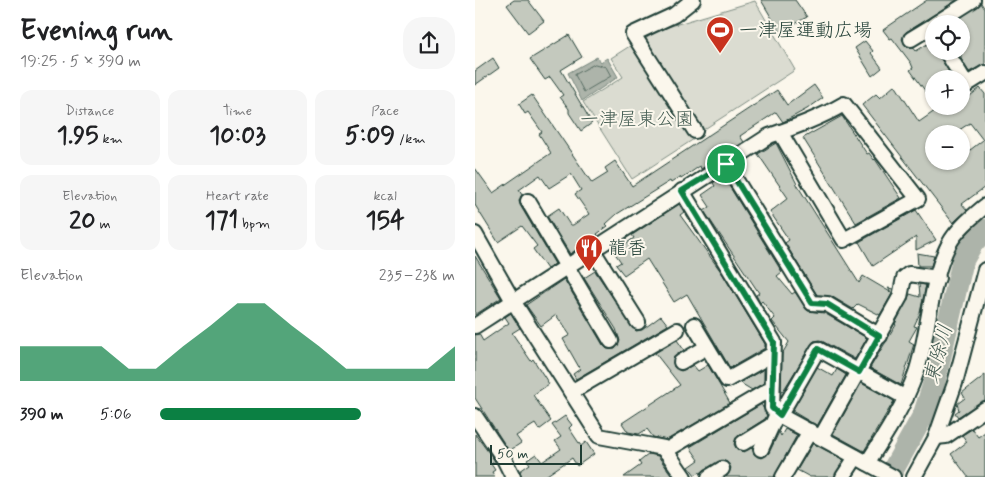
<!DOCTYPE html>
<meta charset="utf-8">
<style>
:root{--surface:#fff;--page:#f6f6f6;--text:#202124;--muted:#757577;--accent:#0b8043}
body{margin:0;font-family:Mynerve,"Klee One",sans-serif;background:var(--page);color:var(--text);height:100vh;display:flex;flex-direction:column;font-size:19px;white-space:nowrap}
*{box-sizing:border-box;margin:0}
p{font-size:16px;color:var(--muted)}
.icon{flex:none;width:28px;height:28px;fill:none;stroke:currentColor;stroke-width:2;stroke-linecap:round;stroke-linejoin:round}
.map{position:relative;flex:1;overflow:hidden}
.details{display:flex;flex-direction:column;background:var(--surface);width:475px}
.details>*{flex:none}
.controls{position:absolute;left:450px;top:15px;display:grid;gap:10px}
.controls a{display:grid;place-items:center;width:45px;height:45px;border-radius:50%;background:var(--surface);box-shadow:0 1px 4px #0004;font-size:25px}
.scale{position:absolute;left:15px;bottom:12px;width:92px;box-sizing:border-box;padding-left:5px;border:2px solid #1f3d34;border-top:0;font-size:14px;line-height:18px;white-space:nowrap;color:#1f3d34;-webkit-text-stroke:4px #fbf7ec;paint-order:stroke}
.pin{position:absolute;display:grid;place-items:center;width:42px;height:42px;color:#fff;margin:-21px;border:2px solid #fff;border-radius:50%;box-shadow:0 1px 5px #0007}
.round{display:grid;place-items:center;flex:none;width:52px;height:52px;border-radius:20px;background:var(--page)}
.overview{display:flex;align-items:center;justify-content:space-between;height:85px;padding:0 20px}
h1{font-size:28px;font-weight:800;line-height:38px}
.stats{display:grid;grid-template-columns:repeat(3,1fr);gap:8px;height:85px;padding:5px 20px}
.stats div{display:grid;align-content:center;border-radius:12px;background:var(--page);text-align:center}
.stats b{font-size:25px;font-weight:800}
.stats small{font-size:14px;font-weight:400}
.stats p{font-size:14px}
.chart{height:140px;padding:10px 20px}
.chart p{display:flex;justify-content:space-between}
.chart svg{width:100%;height:90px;margin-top:5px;fill:var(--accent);opacity:.7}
ul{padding:0 20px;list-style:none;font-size:16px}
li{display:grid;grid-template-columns:80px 60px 1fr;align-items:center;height:38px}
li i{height:12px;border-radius:6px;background:var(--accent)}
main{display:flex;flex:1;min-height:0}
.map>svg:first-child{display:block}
.green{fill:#dbdcd1;stroke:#7d8c82}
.water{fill:#adb4aa;stroke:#74847b}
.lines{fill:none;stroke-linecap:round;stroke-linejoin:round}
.shore{stroke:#586d63;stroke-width:1}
.river{stroke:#adb4aa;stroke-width:22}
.building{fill:#c4c9be;stroke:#1f3d34;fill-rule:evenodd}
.minor-casing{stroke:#1f3d34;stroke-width:18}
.minor{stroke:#fbf7ec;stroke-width:14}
.route-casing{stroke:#fff;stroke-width:10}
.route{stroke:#0b8043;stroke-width:6}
.labels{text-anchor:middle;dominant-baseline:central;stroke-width:4;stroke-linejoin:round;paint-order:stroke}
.poi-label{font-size:19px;fill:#1f3d34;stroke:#fbf7ec;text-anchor:start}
.park-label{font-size:19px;fill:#455d53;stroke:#fbf7ec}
.water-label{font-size:20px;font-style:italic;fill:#425b52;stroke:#fbf7ec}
</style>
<main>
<section class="details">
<div class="overview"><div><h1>Evening run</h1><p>19:25 · 5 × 390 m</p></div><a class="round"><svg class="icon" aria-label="share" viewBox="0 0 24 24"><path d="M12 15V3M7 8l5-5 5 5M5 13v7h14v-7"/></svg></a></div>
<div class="stats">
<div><p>Distance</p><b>1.95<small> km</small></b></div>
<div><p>Time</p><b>10:03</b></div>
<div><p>Pace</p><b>5:09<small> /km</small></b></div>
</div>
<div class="stats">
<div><p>Elevation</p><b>20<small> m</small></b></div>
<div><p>Heart rate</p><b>171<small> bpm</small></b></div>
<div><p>kcal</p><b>154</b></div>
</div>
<div class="chart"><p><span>Elevation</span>235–238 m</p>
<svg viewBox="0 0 160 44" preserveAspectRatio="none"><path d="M0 44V27L10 27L20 27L30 27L40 38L50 38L60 27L70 17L80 6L90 6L100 17L110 27L120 38L130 38L140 38L150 38L160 27V44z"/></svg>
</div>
<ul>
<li><b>390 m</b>5:06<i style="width:68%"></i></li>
</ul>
</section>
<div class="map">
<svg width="510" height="477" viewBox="0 0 510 477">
<rect width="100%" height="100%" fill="#fbf7ec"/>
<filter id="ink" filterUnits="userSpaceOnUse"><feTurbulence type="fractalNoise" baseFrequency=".02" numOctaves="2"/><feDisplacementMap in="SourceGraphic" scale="10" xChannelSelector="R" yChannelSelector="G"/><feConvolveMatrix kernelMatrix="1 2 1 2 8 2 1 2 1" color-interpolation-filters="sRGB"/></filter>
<g filter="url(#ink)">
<!-- green -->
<g class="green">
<polygon points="280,1 320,70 228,130 170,39 186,29"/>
<polygon points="158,44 219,139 157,179 108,102 148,77 136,58"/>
</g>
<!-- water -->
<polygon class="water" points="122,57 126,62 132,58 143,77 107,101 93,73"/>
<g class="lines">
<!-- shore -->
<polygon class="shore" points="120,64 131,67 136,76 109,92 100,75"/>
<!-- river -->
<polyline class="river" points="414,477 449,414 459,383 488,260 497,244 510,230"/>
</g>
<!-- building -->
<g class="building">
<polygon points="39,0 53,0 69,21 53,33 32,5"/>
<polygon points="286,0 320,0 332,17 305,32"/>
<polygon points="452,0 482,0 431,32 427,39 431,46 438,47 441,51 459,40 459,51 462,51 478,79 459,79 459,103 435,70 438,68 436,63 417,38 415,39 408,30"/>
<polygon points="506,3 510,9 510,64 494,72 486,59 486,24 480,22"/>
<polygon points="94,35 107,57 86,70 117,123 106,131 94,113 94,109 85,97 88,95 75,77 70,80 55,59"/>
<polygon points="390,41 398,51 396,53 407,68 397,76 380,48"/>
<polygon points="18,58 24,68 0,85 0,71"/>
<polygon points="339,85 348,98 332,109 308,122 301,112 265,136 269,142 226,169 225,166 206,179 205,177 196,183 195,181 142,214 131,224 133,226 122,234 123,235 95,254 72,216 84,208 95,225 98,225 114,214 100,194 106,190 96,174 74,188 65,175 44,190 47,195 44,201 45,205 80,264 72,269 58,249 62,246 47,226 23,242 0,205 0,168 18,193 76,153 64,134 67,132 53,112 50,114 44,104 57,95 117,183 133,173 130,168 140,161 157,186 302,90 312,105"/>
<path d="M420 85 444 122 467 106H486V103L505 88 510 94V187L487 204 492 210 478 223 387 105 401 94 405 98ZM495 123 508 140 486 157V161H459V134H478Z"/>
<polygon points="367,116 392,154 394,153 399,160 400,159 426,198 381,223 328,138"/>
<polygon points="301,143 324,188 384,283 388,276 417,293 413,288 418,289 417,294 405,315 383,304 378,309 356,296 342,295 310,243 314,240 295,212 313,198 283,154"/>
<polygon points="248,176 307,272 302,276 317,294 320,292 333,311 349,313 392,338 380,359 345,340 339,341 308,391 306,390 307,354 314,342 297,321 300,318 287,301 285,303 281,295 284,293 229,211 235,207 227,195 240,186 238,183"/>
<polygon points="204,204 209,212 205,215 247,273 290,344 290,348 255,368 212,294 199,302 172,259 149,275 141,265 146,262 139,252 159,238 157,235"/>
<polygon points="441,210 461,240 441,250 441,237 398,266 384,242"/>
<polygon points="442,253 459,256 456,266 443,266"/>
<polygon points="0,256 26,298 0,315"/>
<polygon points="120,271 159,329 161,331 167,330 186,316 193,325 101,379 98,374 105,369 88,339 95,335 81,315 66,326 51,305 89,279 128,345 132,349 140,349 145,341 141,329 109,278"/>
<polygon points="444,284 451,285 445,313 439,326 442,327 434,341 439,344 426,385 395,368 421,325 420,324 435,294 445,297"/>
<polygon points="36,313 45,328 37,333 56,361 58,359 74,384 58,395 76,421 64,430 60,424 41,436 46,443 34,451 0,398 0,335 4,334 8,341 34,323 30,317"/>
<polygon points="202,340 209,350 199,357 199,367 206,371 218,365 223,371 233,365 255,403 192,440 178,437 172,429 164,434 153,432 147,423 205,385 180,353"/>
<polygon points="342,367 358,376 362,369 371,375 342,426 317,411"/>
<polygon points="289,369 289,383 277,390 267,384 266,382"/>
<polygon points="510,375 510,400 483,417 480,413 484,410 482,404 490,398 487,393"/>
<polygon points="386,383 419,401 389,451 358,434"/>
<polygon points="286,404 292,415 290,419 263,436 259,444 261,448 268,452 278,447 279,454 287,458 294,453 304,432 306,436 310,429 322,435 299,477 251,477 256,468 252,462 247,460 229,470 226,474 225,472 220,475 214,467 224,460 215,447"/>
<polygon points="90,416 97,425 94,428 106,446 111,442 119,454 102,466 97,458 69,477 47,477 45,471 55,464 52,460 61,454 67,462 86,449 80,441 86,437 77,425"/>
<polygon points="497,429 503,437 510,432 510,477 493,477 476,454 492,442 487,435"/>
<polygon points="0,434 20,461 16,464 20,470 17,472 20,477 0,477"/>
<polygon points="338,443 369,460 359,477 335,477 322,470"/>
<polygon points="174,454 183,456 198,477 149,477 166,465 164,462"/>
</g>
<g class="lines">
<!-- minor casing -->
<g class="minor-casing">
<g id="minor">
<polyline points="218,0 199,15 158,34 220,131"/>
<polyline points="460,24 498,0"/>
<polyline points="436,39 459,25"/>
<polyline points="471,51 492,85"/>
<polyline points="486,88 510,73"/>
<polyline points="251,164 337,303 352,304 405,336"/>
<polyline points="207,191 299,342 297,408 302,414 418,477"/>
<polyline points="53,201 136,341"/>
<polyline points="0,234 38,301 124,436 189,448 209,477"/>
<polyline points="117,249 163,322"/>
<polyline points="219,325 252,380 298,354"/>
<path d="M0 326 294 136C320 127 345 118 369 104L443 199 369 240 305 132"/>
<polyline points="206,362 232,347"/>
<polyline points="96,392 202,330"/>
<polyline points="305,415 343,349 431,398"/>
<polyline points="0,416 29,459 38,477"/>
<polyline points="346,437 425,297 429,278 434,274 463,278"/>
<polyline points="461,437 471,436 510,409"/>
<polyline points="268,443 297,425"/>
<polyline points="286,449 302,414"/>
<polyline points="190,451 292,391"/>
<path d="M392 463C411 434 429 406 441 373 454 334 455 279 474 244 482 229 497 217 510 206"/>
<polyline points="234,477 247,469"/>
<polyline points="308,477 335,431"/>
<polyline points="368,477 381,457"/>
<polyline points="439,477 461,437 480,383 510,270"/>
</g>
</g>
<!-- minor -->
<use href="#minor" class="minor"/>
</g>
</g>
<g class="lines" filter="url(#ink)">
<!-- route casing -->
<g class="route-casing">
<polygon id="route" points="251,164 337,303 352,304 404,336 384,372 343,349 305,415 297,408 299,342 207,191"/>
</g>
<!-- route -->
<use href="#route" class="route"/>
</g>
<!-- icons -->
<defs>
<g id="stadium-pin" transform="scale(1.4375)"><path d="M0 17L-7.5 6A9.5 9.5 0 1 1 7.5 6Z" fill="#c8321e" stroke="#fbf7ec"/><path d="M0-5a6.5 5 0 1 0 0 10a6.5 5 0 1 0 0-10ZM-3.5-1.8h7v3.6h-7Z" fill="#fff"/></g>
<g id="restaurant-pin" transform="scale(1.4375)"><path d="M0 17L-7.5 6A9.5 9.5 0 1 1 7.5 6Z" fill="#c8321e" stroke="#fbf7ec"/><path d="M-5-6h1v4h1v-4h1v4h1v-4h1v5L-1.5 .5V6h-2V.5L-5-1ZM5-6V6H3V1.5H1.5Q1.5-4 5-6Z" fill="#fff"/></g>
</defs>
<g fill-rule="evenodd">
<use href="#stadium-pin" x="245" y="30"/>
<use href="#restaurant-pin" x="114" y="248"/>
</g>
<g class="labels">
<!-- poi labels -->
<g class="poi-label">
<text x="264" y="30">一津屋運動広場</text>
<text x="133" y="248">龍香</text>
</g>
<!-- park labels -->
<g class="park-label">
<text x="162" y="119">一津屋東公園</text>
</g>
<!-- water labels -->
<g class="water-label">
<text transform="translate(464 354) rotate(-75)">東除川</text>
</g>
</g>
</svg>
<div class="controls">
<a><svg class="icon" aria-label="locate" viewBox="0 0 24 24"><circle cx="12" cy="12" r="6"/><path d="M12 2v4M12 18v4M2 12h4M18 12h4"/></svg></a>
<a>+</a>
<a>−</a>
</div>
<div class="scale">50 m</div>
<div class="pin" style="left:251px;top:164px;background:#1e9e55"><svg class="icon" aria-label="arrive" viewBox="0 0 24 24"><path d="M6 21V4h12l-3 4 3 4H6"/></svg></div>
</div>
</main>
